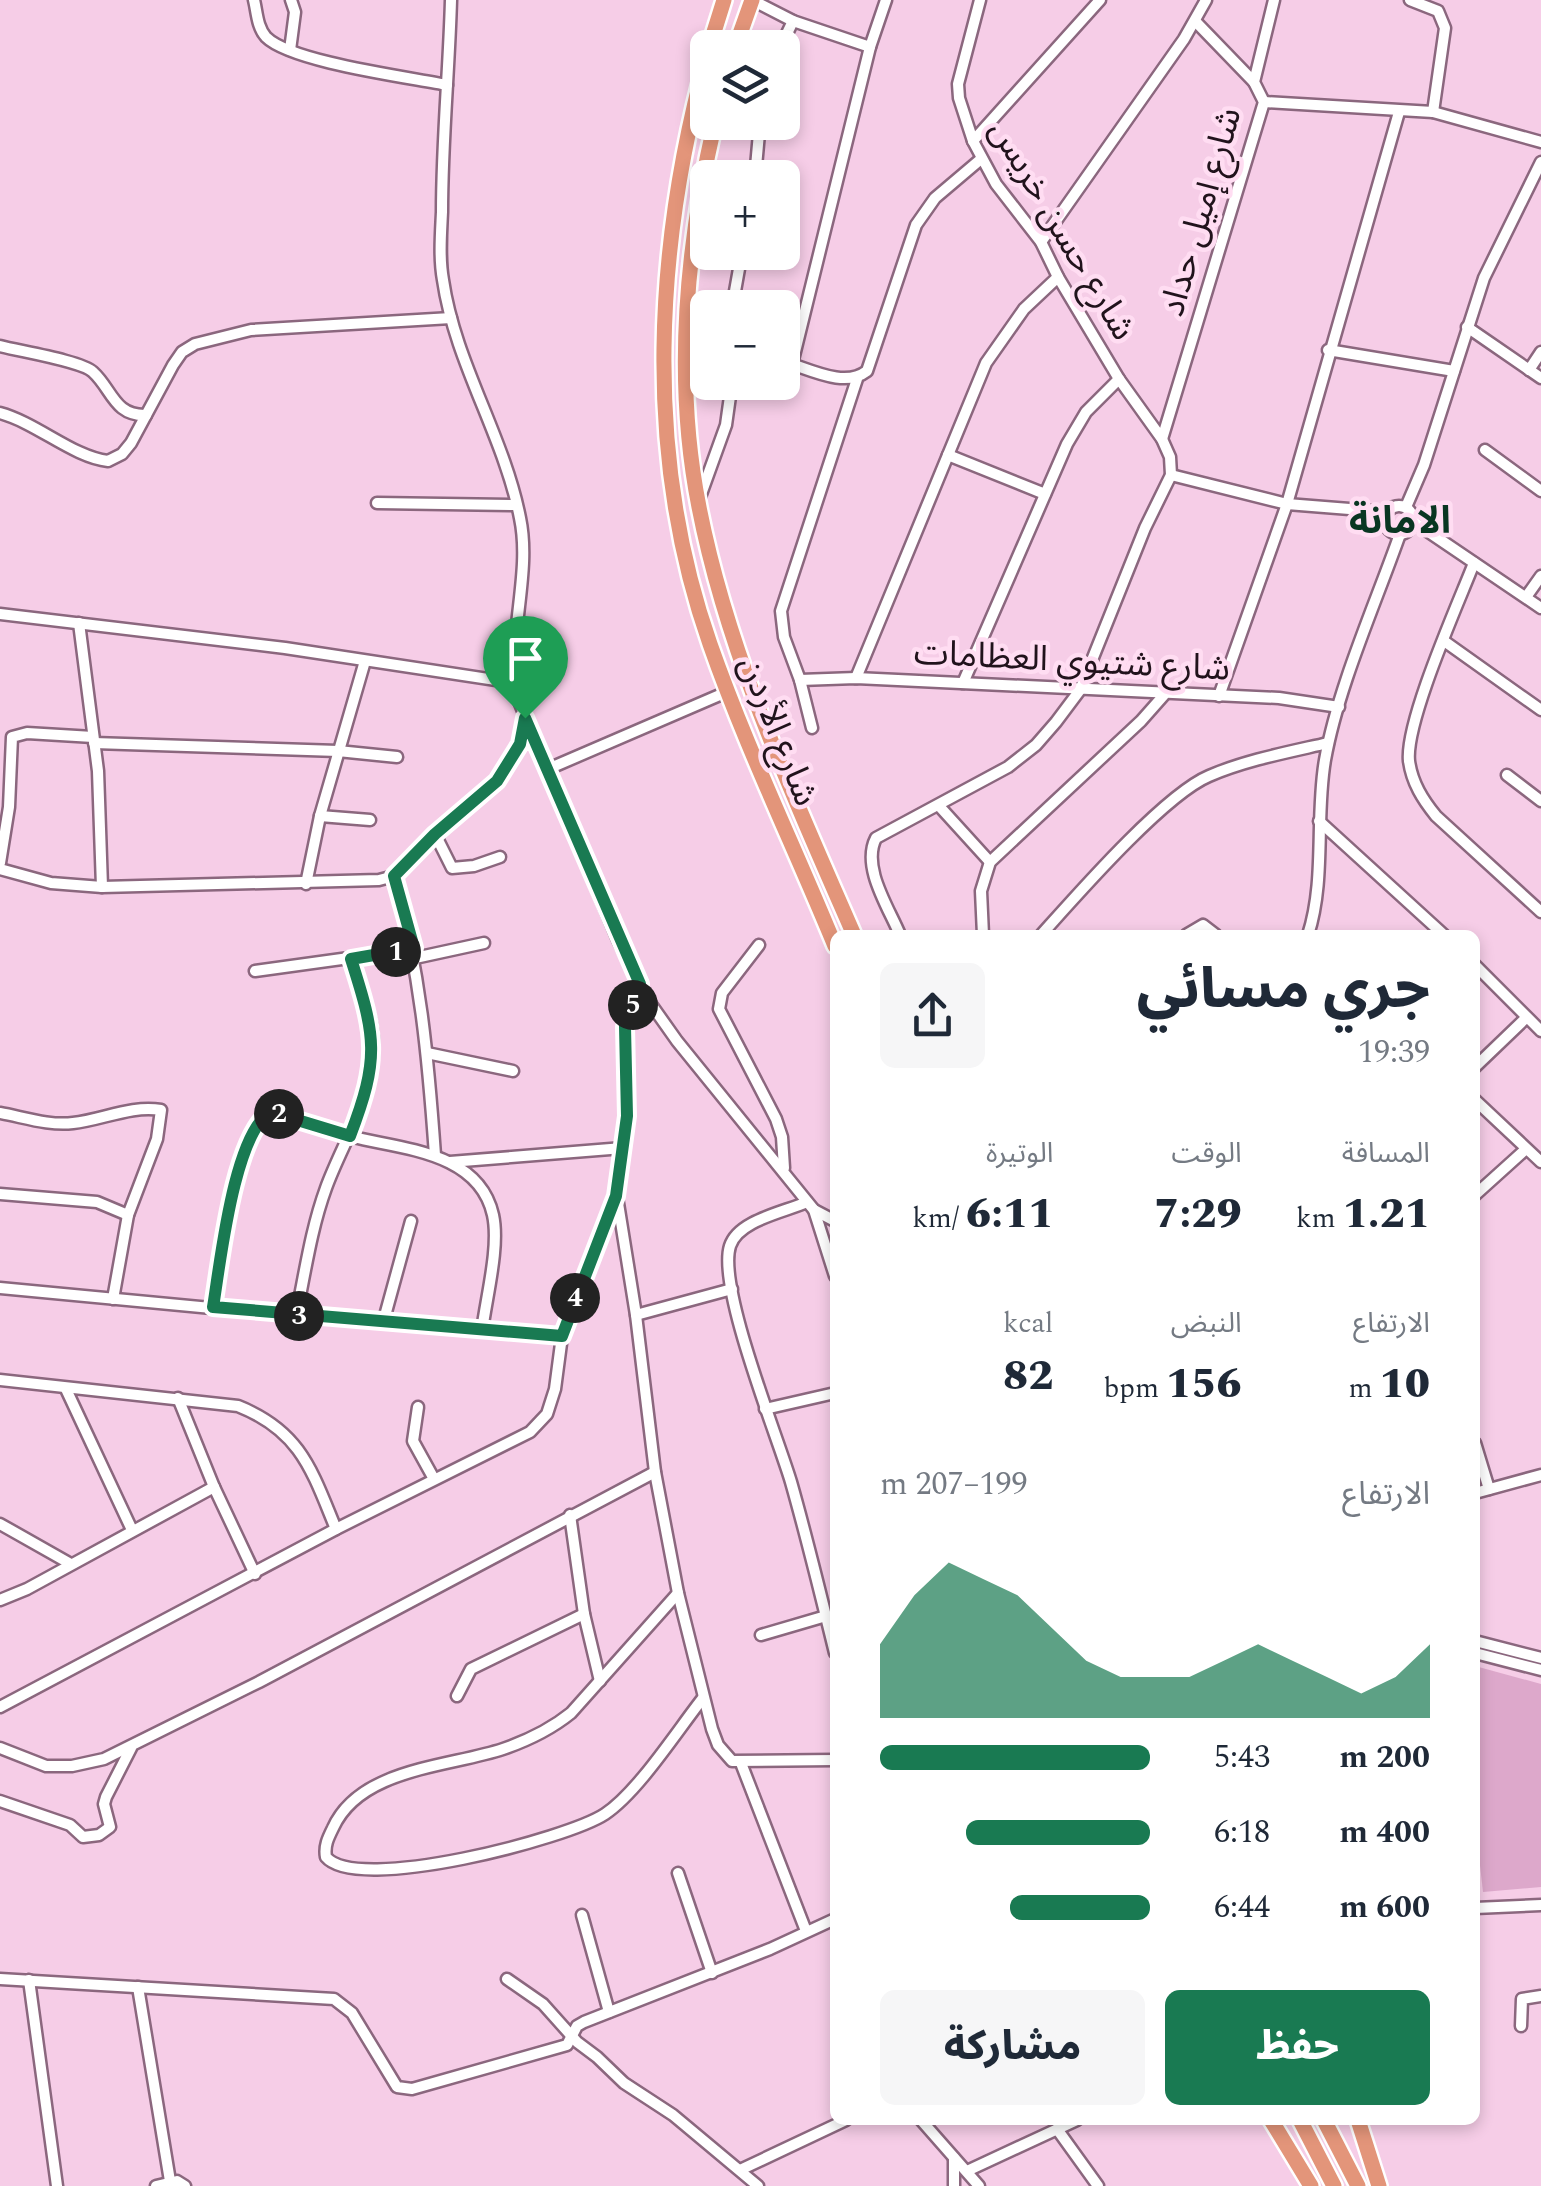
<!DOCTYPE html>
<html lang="ar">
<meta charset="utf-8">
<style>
:root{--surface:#fff;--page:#f6f6f7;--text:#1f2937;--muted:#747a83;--accent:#197a52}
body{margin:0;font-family:Spectral,"Noto Sans Arabic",serif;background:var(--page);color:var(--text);direction:rtl;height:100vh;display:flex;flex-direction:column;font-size:38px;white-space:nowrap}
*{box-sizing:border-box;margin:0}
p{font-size:32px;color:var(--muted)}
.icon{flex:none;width:55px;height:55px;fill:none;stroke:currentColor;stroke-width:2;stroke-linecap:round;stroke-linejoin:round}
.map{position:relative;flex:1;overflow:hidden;direction:ltr}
.side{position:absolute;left:830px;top:930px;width:650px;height:1195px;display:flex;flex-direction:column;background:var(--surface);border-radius:15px;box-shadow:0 5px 15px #0003;direction:rtl}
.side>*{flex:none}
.fabs{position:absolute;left:690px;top:30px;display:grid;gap:20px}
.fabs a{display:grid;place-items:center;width:110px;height:110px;border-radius:15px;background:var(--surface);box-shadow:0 5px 15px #0003;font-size:50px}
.pin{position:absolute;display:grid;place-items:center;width:85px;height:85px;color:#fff;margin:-102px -42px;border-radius:50% 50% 50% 0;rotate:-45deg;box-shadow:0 0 10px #0007}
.pin .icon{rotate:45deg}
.km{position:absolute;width:50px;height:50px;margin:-25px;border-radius:50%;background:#222;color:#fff;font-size:28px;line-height:50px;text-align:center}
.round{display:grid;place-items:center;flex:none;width:105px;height:105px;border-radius:15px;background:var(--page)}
.headline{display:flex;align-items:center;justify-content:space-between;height:170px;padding:0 50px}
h1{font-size:55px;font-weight:800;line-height:75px}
.metrics{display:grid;grid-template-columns:repeat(3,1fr);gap:15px;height:170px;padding:10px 50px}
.metrics div{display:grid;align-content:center}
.metrics b{font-size:42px;font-weight:800}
.metrics small{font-size:28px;font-weight:400}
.metrics p{font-size:28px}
.chart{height:280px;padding:20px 50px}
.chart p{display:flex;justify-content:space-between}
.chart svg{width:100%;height:180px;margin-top:10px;fill:var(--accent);opacity:.7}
.button{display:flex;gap:20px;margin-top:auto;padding:20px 50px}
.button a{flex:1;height:115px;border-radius:15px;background:var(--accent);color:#fff;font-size:40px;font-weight:800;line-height:115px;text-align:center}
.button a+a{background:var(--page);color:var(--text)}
ul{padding:0 50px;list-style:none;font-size:32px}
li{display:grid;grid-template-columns:160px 120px 1fr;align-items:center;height:75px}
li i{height:25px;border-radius:12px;background:var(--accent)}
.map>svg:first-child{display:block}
.green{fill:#dda8cb}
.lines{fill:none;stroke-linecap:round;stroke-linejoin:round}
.minor-casing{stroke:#8b677e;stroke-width:15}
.highway-casing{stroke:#fff;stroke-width:20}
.minor{stroke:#fff;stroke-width:10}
.highway{stroke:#e3957a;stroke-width:15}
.route-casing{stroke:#fff;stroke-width:20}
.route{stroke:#197a52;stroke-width:12}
.labels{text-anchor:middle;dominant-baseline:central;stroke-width:9;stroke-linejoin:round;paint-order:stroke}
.street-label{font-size:35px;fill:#21131c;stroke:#ffddf2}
.neighbourhood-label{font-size:38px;font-weight:bold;fill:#093622;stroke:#ffddf2}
</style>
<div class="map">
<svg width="1541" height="2186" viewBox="0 0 1541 2186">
<rect width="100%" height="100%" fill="#f6cde7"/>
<!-- green -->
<polygon class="green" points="1475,1666 1541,1684 1541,1887 1483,1892 1475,1821"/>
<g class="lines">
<!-- minor casing -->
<g class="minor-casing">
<g id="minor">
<path d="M254 0C257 12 257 27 266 37 291 62 407 77 447 85"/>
<path d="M451 0C449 71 442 141 442 212 441 234 439 258 443 280 455 363 504 436 520 518 532 575 506 637 518 699L618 940 648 1000 677 1041 814 1210 835 1276"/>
<polyline points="752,0 793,21 870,47"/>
<polyline points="1410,0 1438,11 1445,28 1433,112"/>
<polyline points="1196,22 1254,82"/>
<polyline points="780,48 793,21"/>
<polyline points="290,50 295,12 291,0"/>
<polyline points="1264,102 1433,112 1541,142"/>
<polyline points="973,141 1100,0"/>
<polyline points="755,178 760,122"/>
<polyline points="1041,242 1184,39 1206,0"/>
<polyline points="732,308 742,252"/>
<polyline points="1467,327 1541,378"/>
<path d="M0 346C18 351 82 361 93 372 112 389 114 416 146 415"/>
<polyline points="1328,350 1454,371"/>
<path d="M782 361C808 368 844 389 867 371L916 225 935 198 981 159"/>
<polyline points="792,364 870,47 886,0"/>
<polyline points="1529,370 1541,352"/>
<path d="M0 413C37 423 73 457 108 461L122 454 131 443 173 365 182 352 195 344 251 330 451 318"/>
<polyline points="1162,439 1264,102 1254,82 1274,0"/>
<polyline points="1485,450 1541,491"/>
<polyline points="948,455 1045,494"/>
<polyline points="1171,475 1287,504 1387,512"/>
<polyline points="700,497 726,425 732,382"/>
<polyline points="377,503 516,505"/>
<circle cx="1399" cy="520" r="14"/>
<polyline points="1406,507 1424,465 1484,278 1541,162"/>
<polyline points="1414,522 1541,608"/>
<path d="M1474 563C1458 604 1405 722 1409 761 1412 783 1423 800 1436 816L1541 912"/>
<polyline points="1526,597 1541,576"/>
<polyline points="0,614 285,648 515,683"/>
<polyline points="79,623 98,771 102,887"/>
<polyline points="1444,641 1541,710"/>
<polyline points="856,678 986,363 1024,309 1058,277"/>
<polyline points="800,680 856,678 1279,698 1339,707"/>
<polyline points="963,683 1067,444 1086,412 1119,379"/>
<polyline points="1219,696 1287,504 1399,112"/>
<polyline points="812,728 800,680 784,637 781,611 857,379"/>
<polyline points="94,743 338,751 397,757"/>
<polyline points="548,769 729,691"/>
<polyline points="1507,775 1541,801"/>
<polyline points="940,807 990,862"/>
<polyline points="320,816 370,820"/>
<polyline points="1319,821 1444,935"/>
<polyline points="435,834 452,868 474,866 500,857"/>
<polyline points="0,863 9,807 12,737 27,733 93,737"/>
<polyline points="0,869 51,883 102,887 379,880 394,876 435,834 497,781 520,744 525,719"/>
<path d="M394 876C420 971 428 1056 435 1155"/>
<polyline points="306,884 320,816 365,661"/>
<path d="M900 935C889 908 861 867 876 838L1008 767 1036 745 1056 722 1080 690 1145 528 1171 475 1170 457 1162 439 1119 379 1058 277 1041 242 996 184 973 141 959 98 958 84 980 0"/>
<polyline points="983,935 981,891 990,862 1141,721 1164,695"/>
<path d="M1041 935C1076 896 1164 795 1209 776 1246 760 1289 752 1328 743"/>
<polyline points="1186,935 1203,925 1216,935"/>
<path d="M1308 935C1326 880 1315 817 1325 760 1338 687 1375 605 1400 534"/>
<polyline points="759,945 722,993 719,1009 776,1119 782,1137 784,1168"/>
<polyline points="415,958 484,943"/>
<polyline points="1475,965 1541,1031"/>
<polyline points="255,971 414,949"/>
<polyline points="427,1053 513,1071"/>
<polyline points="1475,1067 1526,1018"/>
<polyline points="1475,1100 1541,1162"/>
<path d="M0 1113C23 1117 49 1126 73 1123 102 1120 131 1105 161 1110L157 1139 128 1215 113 1299"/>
<polyline points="450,1162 623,1148"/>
<polyline points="0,1194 97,1202 128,1215"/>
<polyline points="1475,1195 1526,1149"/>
<polyline points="617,1197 636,1315 655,1472 678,1593 712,1729 718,1745 732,1761 835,1760"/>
<path d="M807 1202C785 1212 738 1220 730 1246 717 1287 777 1435 791 1482 807 1538 821 1596 835 1653"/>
<polyline points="814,1210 835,1221"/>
<polyline points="0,1288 296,1316 562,1336"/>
<path d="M213 1307C220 1266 234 1131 271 1112 299 1118 325 1130 353 1137 402 1149 479 1152 493 1215 500 1247 486 1298 482 1331"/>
<polyline points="636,1315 732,1289"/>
<path d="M296 1316C305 1273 311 1229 326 1188 343 1141 376 1094 373 1041 372 1014 359 985 351 959"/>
<polyline points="383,1323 411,1221"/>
<path d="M0 1380 238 1406C301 1431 312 1471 336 1529"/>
<polyline points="66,1389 132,1530"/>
<polyline points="178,1398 214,1487 255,1574"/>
<polyline points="418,1407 413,1441 434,1479"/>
<polyline points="765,1409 835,1393"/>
<polyline points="1475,1443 1489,1489"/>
<polyline points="1475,1493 1541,1475"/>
<polyline points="570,1515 584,1614 600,1681"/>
<polyline points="0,1524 69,1563"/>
<path d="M678 1593 571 1713C550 1730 529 1740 503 1749 449 1767 360 1768 333 1828 328 1838 324 1846 326 1857 357 1894 567 1839 605 1814 638 1792 677 1731 703 1698"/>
<polyline points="0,1600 27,1589 214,1487"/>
<polyline points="761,1635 826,1616"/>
<polyline points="1475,1641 1541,1658"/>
<polyline points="1475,1653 1541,1670"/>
<polyline points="457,1696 471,1669 584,1614"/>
<polyline points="0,1707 336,1529 530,1432 547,1414 555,1389 562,1336 617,1196 627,1116 625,1027 640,983"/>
<polyline points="0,1748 46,1766 72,1766 104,1759 259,1682 655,1472"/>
<polyline points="741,1763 806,1931"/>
<polyline points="0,1801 70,1825 83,1837 99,1835 110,1827 104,1804 106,1797 131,1748"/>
<polyline points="678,1873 712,1973"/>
<polyline points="1475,1908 1541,1905"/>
<polyline points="582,1915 609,2012"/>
<polyline points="0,1979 334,1999 352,2013 397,2087 412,2089 567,2045 577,2026 584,2022 770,1949 835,1919"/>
<polyline points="507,1979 543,2004 577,2042 597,2057 624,2083 673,2115 758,2186"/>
<polyline points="29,1980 57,2186"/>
<polyline points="138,1987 170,2181"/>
<polyline points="1521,2026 1522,1999 1541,1996"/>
<polyline points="921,2120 979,2186"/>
<polyline points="1057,2129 1098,2186"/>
<polyline points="954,2158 954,2186"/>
<polyline points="740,2170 846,2120"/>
<polyline points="967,2171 1077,2120"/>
<polyline points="156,2186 177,2181 185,2186"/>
</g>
</g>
<!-- highway casing -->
<g class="highway-casing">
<g id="highway">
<polyline points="709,48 724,0"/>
<polyline points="735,48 752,0"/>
<path d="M708 52C655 244 643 453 710 644 746 747 794 846 835 946"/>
<path d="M715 122C686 247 674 381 699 507 728 656 794 797 854 935"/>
<polyline points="1271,2120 1311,2186"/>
<polyline points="1300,2120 1334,2186"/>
<polyline points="1324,2120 1358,2186"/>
<polyline points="1358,2120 1379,2186"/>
</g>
</g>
<!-- minor -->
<use href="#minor" class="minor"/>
<!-- highway -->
<use href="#highway" class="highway"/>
</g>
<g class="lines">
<!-- route casing -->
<g class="route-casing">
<path id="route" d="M525 718 640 984 625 1027 627 1116 616 1196 562 1336 213 1307C220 1265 234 1132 271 1112L350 1136C380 1058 376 1037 351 959L414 948 394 876 435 834 497 781 520 744Z"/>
</g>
<!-- route -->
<use href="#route" class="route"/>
</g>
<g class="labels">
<!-- street labels -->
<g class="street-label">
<text transform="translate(1201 212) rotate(-74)">شارع إميل حداد</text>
<text transform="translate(1062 230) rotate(59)">شارع حسن خريس</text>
<text transform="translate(1072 661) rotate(3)">شارع شتيوي العظامات</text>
<text transform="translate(778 731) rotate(68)">شارع الأردن</text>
</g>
<!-- neighbourhood labels -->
<g class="neighbourhood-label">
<text x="1400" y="522">الامانة</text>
</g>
</g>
</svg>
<div class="fabs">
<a><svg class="icon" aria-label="layers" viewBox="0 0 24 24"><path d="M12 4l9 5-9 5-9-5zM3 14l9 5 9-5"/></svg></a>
<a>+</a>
<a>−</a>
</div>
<div class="pin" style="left:525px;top:718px;background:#1e9e55"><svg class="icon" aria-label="arrive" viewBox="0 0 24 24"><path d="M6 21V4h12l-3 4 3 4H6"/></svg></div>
<b class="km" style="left:396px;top:952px">1</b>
<b class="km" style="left:279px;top:1114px">2</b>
<b class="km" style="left:299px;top:1316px">3</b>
<b class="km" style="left:575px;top:1298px">4</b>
<b class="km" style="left:633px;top:1005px">5</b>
<section class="side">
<div class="headline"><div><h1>جري مسائي</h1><p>19:39</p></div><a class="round"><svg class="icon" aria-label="share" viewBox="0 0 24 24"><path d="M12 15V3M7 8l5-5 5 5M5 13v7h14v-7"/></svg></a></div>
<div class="metrics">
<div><p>المسافة</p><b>1.21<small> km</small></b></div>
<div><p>الوقت</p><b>7:29</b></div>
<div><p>الوتيرة</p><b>6:11<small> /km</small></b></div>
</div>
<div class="metrics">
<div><p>الارتفاع</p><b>10<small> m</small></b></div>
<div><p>النبض</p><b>156<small> bpm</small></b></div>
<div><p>kcal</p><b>82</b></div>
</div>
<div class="chart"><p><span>الارتفاع</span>199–207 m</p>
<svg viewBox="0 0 160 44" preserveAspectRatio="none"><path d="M0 44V26L10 14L20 6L30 10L40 14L50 22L60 30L70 34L80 34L90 34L100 30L110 26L120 30L130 34L140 38L150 34L160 26V44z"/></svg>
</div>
<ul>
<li><b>200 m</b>5:43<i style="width:100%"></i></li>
<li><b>400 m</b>6:18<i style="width:68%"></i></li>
<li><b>600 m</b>6:44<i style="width:52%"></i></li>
</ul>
<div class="button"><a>حفظ</a><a>مشاركة</a></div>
</section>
</div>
